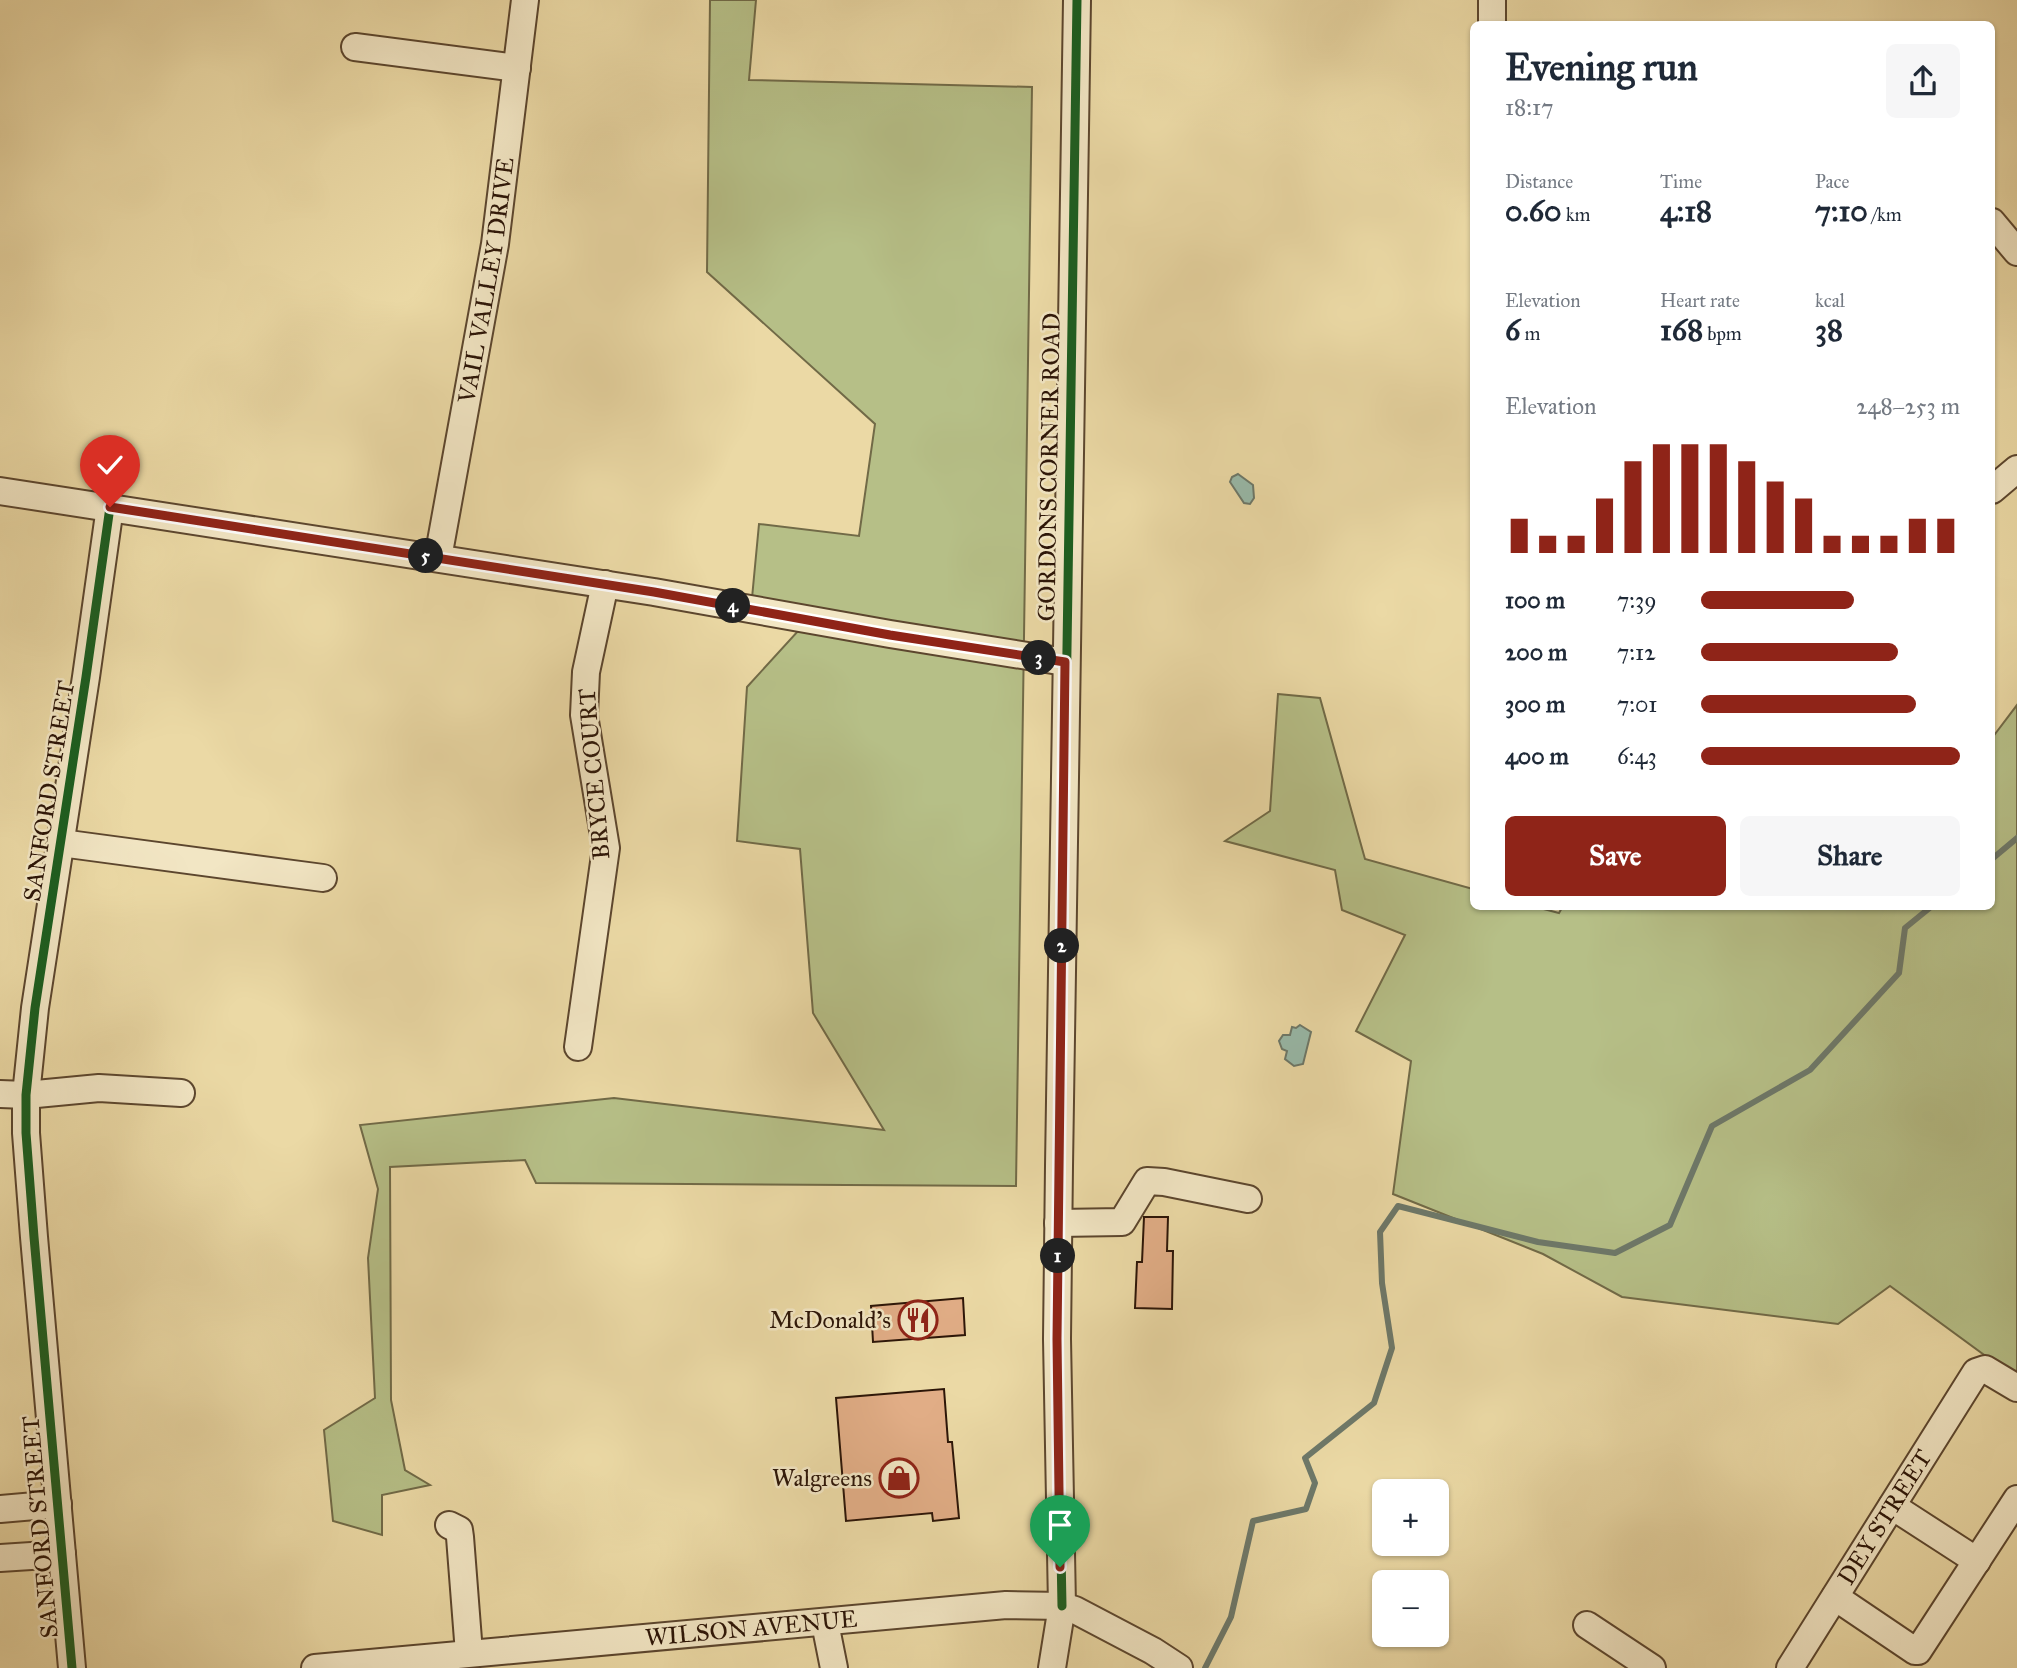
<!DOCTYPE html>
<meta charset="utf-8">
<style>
:root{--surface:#fff;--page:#f6f6f7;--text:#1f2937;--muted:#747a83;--accent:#8f2418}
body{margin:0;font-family:"IM FELL Great Primer",serif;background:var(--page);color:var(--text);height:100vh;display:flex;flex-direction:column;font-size:26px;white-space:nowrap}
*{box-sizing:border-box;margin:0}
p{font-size:23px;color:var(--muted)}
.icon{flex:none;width:38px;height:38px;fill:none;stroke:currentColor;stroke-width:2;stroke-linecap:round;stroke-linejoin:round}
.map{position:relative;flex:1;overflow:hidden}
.drawer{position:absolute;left:1470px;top:21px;width:525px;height:889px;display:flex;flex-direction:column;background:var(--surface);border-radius:10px;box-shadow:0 2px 5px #0004}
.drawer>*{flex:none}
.fabs{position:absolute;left:1372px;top:1479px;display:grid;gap:14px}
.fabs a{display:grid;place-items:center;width:77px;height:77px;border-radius:10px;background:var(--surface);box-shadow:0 2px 5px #0004;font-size:35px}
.pin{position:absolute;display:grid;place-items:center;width:60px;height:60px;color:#fff;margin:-72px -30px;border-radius:50% 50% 50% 0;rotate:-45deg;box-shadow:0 0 7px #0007}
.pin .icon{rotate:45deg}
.km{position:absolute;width:35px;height:35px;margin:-18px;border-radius:50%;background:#222;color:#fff;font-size:19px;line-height:35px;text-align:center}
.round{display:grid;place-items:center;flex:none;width:74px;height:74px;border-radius:10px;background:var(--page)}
.summary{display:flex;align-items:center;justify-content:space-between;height:119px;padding:0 35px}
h1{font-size:38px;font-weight:700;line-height:52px}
.stats{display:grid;grid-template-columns:repeat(3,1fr);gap:10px;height:119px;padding:7px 35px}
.stats div{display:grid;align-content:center}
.stats b{font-size:30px;font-weight:700}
.stats small{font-size:19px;font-weight:400}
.stats p{font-size:19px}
.chart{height:196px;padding:14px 35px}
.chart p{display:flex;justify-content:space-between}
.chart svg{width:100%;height:126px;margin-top:7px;stroke:var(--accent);stroke-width:6}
.primary-button{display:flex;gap:14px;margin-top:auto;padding:14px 35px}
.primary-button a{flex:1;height:80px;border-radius:10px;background:var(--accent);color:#fff;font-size:28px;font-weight:700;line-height:80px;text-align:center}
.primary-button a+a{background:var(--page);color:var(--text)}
ul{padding:0 35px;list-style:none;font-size:23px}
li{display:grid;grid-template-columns:112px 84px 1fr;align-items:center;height:52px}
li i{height:18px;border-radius:9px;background:var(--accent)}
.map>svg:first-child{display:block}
.green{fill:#b6bf87;stroke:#716a47;stroke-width:2}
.water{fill:#98baaa;stroke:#6d7869;stroke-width:2}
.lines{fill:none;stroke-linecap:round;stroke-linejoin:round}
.stream{stroke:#6d7869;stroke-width:6}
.building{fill:#e1ad86;stroke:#2c1507;stroke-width:2}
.minor-casing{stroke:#5c462e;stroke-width:30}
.minor{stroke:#f2e6c4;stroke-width:26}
.cycleway-casing{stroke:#f2e6c4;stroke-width:13}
.cycleway{stroke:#1b5e20;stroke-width:9}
.route-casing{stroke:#fff;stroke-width:14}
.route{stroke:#8f2418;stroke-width:9}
.labels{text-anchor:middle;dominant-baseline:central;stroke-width:5;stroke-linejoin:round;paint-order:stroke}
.street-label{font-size:24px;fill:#2c1507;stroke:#f2e6c4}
.poi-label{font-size:24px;fill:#2c1507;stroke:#f2e6c4;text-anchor:end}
</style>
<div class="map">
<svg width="2017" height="1668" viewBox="0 0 2017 1668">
<rect width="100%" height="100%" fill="#ebd9a5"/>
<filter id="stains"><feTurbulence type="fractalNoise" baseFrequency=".00286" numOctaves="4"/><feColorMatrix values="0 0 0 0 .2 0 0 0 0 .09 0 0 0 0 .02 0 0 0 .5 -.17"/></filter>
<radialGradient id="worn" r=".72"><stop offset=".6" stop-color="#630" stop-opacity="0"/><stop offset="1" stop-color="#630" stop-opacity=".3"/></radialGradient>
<!-- green -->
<g class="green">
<polygon points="710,0 756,0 749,80 1032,87 1016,1186 536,1183 525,1160 390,1167 391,1400 405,1470 430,1485 382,1495 382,1535 333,1521 324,1430 375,1398 368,1258 378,1189 360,1125 614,1098 884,1130 813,1013 800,849 737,841 747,687 810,618 752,598 759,524 859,536 875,424 707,272"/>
<polygon points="1278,694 1320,698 1365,859 1473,889 1474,906 1536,907 1559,913 1563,906 1992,906 1992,738 2017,705 2017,1379 1890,1286 1838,1324 1622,1297 1543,1254 1393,1194 1411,1061 1356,1031 1405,935 1342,910 1335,870 1225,841 1270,811"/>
</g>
<!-- water -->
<g class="water">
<polygon points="1238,474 1253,485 1254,498 1250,504 1244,503 1230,482 1232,477"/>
<polygon points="1300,1025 1311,1032 1303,1064 1294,1066 1285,1059 1287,1051 1282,1049 1279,1041 1283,1035 1290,1035 1292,1027 1296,1028"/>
</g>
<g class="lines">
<!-- stream -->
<g class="stream">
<polyline points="1992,859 2017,838"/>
<polyline points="1205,1668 1231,1617 1253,1521 1306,1509 1315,1483 1305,1458 1374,1403 1392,1348 1382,1283 1380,1232 1398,1206 1538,1242 1615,1253 1670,1225 1712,1126 1810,1070 1899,973 1905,928 1932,906"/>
</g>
</g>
<!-- building -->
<g class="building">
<polygon points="1144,1217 1168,1217 1167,1251 1173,1251 1172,1309 1135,1308 1137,1262 1142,1262"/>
<polygon points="963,1298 965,1335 873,1342 871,1306"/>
<polygon points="944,1389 948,1442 952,1442 959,1518 933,1521 932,1513 846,1521 836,1398"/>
</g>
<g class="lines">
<!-- minor casing -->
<g class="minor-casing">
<g id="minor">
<polyline points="1492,24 1492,0"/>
<polyline points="355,47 517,68"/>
<polyline points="1992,222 2017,252"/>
<polyline points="1992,490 2017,469"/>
<polyline points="0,491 654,592 890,634 1065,662"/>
<path id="s1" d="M438 558 495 244 525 0"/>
<polyline points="61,843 323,878"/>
<polyline points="578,1047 606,848 584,715 586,672 605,584"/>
<polyline points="0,1094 26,1095 99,1088 181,1093"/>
<polyline points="1058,1223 1122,1222 1147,1181 1164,1182 1248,1199"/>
<polyline points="1892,1506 1977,1561"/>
<polyline points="0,1509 58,1504"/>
<polyline points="449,1525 459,1530 460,1537 469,1653"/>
<polyline points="0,1558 62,1554"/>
<polyline points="1835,1597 1915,1651 1918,1651 2017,1499"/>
<polyline points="825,1623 834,1668"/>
<polyline points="1587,1625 1652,1668"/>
<polyline points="72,1668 34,1237 26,1133 26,1095 35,1008 86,677 110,507"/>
<path id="s2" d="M315 1668 1006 1605 1062 1606 1075 1610 1153 1651 1179 1668"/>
<polyline points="1052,1668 1062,1606 1057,1339 1059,1166 1077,0"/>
<path id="s3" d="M1790 1668 1976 1372 1985 1369 2017 1388"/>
</g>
</g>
<!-- minor -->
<use href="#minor" class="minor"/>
<!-- cycleway casing -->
<g class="cycleway-casing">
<g id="cycleway">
<polyline points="1062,1606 1057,1339 1059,1166 1077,0"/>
<polyline points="72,1668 34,1237 26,1133 26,1095 35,1008 86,677 110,507"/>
</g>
</g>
<!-- cycleway -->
<use href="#cycleway" class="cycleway"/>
</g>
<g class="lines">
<!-- route casing -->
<g class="route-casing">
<polyline id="route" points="110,507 654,592 890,635 1065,662 1057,1339 1060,1567"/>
</g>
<!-- route -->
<use href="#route" class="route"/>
</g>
<!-- icons -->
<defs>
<g id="restaurant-ring" transform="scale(2.0125)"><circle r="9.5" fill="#f2e6c4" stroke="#8f2418" stroke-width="1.5"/><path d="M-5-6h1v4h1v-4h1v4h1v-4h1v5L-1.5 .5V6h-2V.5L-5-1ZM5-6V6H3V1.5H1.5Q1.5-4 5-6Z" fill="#8f2418"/></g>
<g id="shop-ring" transform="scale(2.0125)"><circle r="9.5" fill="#f2e6c4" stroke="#8f2418" stroke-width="1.5"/><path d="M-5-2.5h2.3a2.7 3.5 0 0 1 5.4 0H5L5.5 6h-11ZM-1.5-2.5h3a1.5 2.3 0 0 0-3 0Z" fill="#8f2418"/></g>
</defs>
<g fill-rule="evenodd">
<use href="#restaurant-ring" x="918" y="1320"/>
<use href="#shop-ring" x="899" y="1478"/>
</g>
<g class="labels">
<!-- street labels -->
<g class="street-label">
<text stroke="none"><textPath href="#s1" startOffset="282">VAIL VALLEY DRIVE</textPath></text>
<text transform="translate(1049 467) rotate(-89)">GORDONS CORNER ROAD</text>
<text transform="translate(594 774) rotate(-95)">BRYCE COURT</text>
<text transform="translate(49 791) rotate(-81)">SANFORD STREET</text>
<text stroke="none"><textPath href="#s3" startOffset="178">DEY STREET</textPath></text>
<text transform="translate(40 1527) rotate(-95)">SANFORD STREET</text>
<text stroke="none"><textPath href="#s2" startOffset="438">WILSON AVENUE</textPath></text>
</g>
<!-- poi labels -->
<g class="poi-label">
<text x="891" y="1320">McDonald's</text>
<text x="872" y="1478">Walgreens</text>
</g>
</g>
<rect width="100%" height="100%" filter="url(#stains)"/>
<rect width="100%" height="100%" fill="url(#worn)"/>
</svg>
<div class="fabs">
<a>+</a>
<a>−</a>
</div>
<div class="pin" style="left:1060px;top:1567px;background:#1e9e55"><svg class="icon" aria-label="arrive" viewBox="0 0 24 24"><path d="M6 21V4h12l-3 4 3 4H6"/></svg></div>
<div class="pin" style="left:110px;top:507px;background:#d93025"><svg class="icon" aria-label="check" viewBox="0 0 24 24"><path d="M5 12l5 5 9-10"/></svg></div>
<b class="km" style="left:1058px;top:1256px">1</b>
<b class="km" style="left:1062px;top:946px">2</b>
<b class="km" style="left:1039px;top:658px">3</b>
<b class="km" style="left:733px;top:606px">4</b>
<b class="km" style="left:426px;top:556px">5</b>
<section class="drawer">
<div class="summary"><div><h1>Evening run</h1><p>18:17</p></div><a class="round"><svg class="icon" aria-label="share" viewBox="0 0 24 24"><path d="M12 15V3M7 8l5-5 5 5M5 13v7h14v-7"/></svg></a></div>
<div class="stats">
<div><p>Distance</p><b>0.60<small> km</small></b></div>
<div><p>Time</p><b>4:18</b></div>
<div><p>Pace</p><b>7:10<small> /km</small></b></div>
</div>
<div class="stats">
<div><p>Elevation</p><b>6<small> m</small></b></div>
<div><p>Heart rate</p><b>168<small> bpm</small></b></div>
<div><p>kcal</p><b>38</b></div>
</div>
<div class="chart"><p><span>Elevation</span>248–253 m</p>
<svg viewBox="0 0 160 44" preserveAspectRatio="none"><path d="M5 44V32M15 44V38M25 44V38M35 44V25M45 44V12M55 44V6M65 44V6M75 44V6M85 44V12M95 44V19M105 44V25M115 44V38M125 44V38M135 44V38M145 44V32M155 44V32"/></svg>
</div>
<ul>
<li><b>100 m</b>7:39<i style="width:59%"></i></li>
<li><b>200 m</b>7:12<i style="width:76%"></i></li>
<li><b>300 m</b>7:01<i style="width:83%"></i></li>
<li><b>400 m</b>6:43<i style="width:100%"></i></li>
</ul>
<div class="primary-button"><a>Save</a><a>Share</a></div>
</section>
</div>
